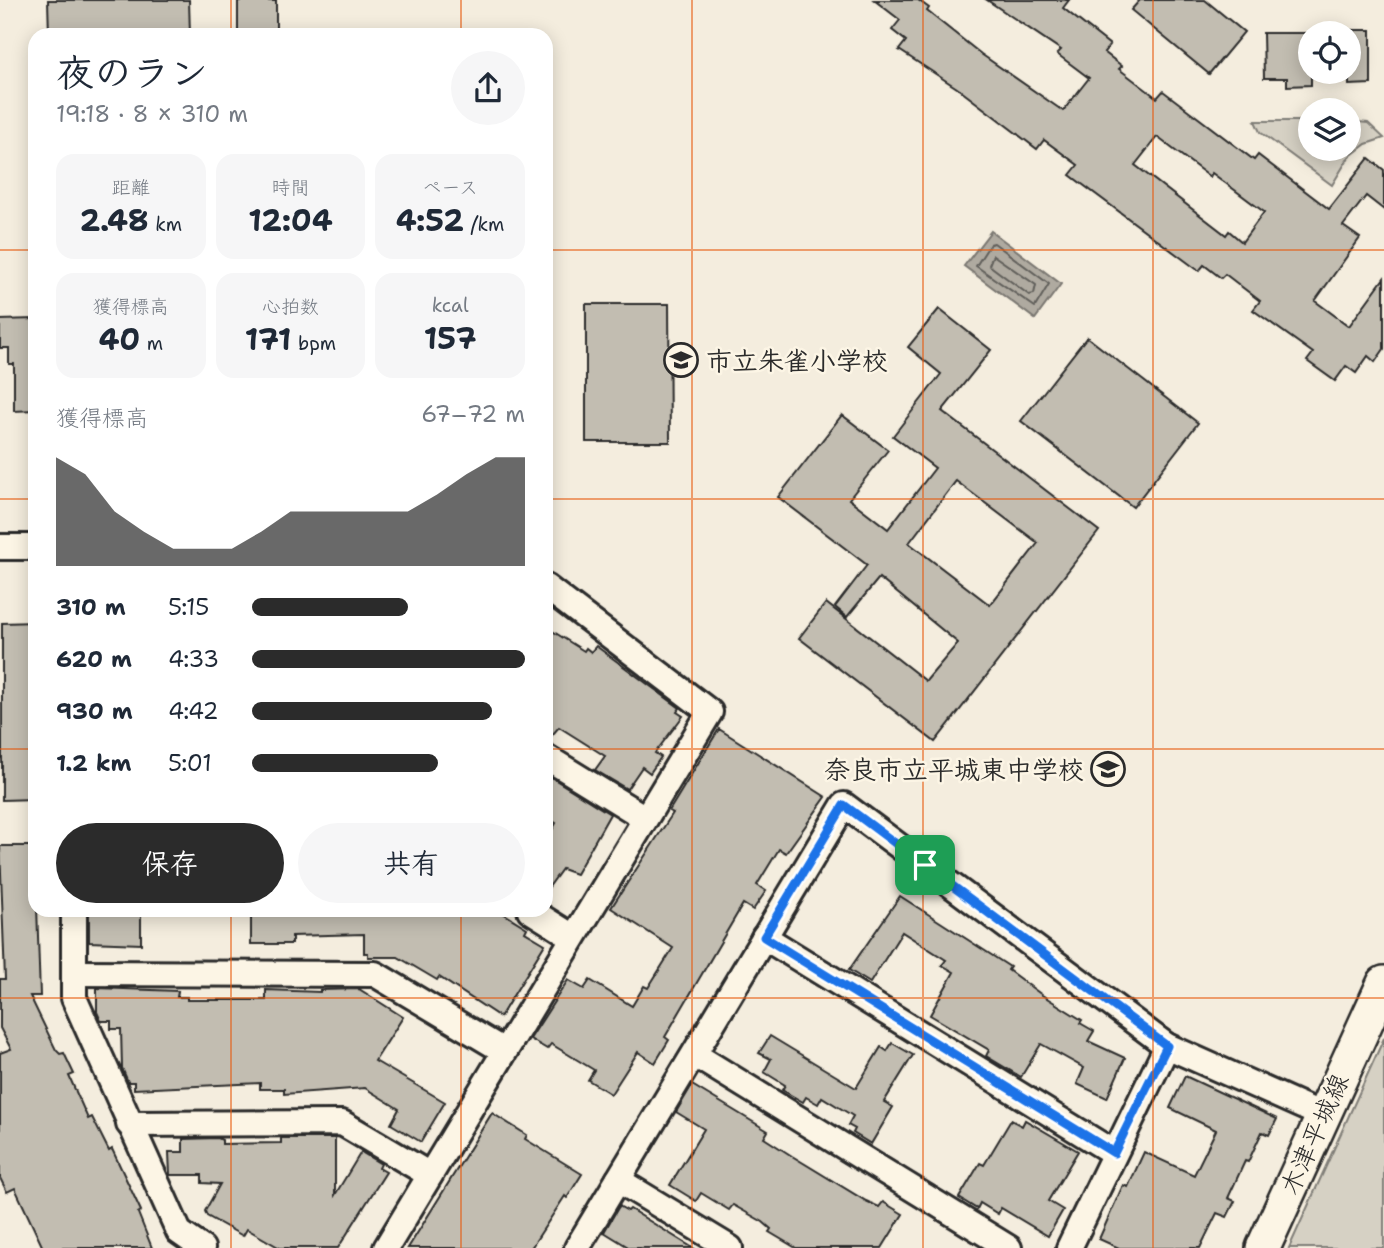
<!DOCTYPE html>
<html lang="ja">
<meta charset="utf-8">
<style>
:root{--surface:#fff;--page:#f6f6f7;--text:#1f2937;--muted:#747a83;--accent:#2b2b2b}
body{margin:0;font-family:"Shantell Sans","Klee One",sans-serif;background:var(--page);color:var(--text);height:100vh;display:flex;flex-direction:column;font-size:26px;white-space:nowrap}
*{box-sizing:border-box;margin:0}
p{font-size:23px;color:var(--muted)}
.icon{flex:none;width:38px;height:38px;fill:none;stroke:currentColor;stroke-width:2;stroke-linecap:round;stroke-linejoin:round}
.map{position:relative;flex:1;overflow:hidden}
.sheet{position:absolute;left:28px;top:28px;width:525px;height:889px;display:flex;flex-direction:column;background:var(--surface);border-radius:21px;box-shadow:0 4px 18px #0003}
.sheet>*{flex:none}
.buttons{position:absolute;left:1298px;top:21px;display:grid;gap:14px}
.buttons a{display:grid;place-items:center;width:63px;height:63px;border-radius:50%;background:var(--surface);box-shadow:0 4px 18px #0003;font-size:35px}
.pin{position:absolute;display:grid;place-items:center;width:60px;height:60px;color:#fff;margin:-30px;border-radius:14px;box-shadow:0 4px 10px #0006}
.round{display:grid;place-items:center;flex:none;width:74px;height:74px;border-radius:37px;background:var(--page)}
.overview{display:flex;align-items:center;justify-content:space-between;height:119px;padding:0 28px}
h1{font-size:38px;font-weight:700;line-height:52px}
.figures{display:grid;grid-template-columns:repeat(3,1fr);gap:10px;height:119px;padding:7px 28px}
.figures div{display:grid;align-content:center;border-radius:18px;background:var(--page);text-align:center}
.figures b{font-size:30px;font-weight:700}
.figures small{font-size:19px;font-weight:400}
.figures p{font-size:19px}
.chart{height:196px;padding:14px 28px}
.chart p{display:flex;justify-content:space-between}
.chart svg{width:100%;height:126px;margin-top:7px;fill:var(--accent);opacity:.7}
.action{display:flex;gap:14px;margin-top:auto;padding:14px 28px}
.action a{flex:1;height:80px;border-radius:42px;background:var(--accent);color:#fff;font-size:28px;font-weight:700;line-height:80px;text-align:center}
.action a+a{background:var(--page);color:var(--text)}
ul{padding:0 28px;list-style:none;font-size:23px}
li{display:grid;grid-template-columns:112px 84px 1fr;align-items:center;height:52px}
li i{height:18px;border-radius:9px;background:var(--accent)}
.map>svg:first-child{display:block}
.green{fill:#d6d1c4;stroke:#807e78;stroke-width:2}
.water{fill:#afaaa0;stroke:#7a7771;stroke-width:2}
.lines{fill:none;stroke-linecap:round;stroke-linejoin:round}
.shore{stroke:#605e5a;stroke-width:2}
.building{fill:#c2bdb1;stroke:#2b2b2b;stroke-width:2;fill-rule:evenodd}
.street-casing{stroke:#2b2b2b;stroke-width:30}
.secondary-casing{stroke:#2b2b2b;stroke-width:38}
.street{stroke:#fcf5e5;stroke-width:24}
.secondary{stroke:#fcf5e5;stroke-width:33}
.route-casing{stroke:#fff;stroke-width:14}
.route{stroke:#1a73e8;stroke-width:9}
.grid{fill:none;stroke:#e8590c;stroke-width:2;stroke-opacity:0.55}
.labels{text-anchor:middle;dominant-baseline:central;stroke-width:5;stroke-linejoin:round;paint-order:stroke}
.poi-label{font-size:26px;font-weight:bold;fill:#2b2b2b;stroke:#fcf5e5;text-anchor:start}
.street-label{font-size:26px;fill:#2b2b2b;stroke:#fcf5e5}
</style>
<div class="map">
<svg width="1384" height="1248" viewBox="0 0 1384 1248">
<rect width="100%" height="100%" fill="#f4edde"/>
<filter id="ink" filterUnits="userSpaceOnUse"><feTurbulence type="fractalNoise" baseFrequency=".0143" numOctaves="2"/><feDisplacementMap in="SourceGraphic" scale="14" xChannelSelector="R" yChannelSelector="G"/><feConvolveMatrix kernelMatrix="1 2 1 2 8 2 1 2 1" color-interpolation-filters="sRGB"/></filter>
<g filter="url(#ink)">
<!-- green -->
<g class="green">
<polygon points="1255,121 1311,121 1311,149 1349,149 1349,121 1368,123 1384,138 1366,144 1349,157 1332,185 1260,132"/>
<polygon points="1384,1038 1384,1248 1289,1248"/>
</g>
<!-- water -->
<polygon class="water" points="991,231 1061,284 1035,319 964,266"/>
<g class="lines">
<!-- shore -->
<g class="shore">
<polygon points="994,243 1049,284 1035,307 976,266 990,244"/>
<polygon points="993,255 1036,285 1034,294 1029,295 989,265"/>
</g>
</g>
<!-- building -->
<g class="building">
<polygon points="48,0 189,0 190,35 49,35"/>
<path d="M874 0H918L929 8 927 11 981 54 1063 111 1089 78 1057 54 1061 50 987 0H1069L1063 8 1110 45 1104 52 1122 66 1119 69 1157 98 1163 91 1254 160 1258 155 1329 209 1369 158 1384 170V210L1366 196 1343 226 1360 238 1315 301 1349 326 1384 278V349L1375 362 1368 356 1356 373 1346 366 1335 381 1307 361 1313 353 1253 310 1260 301 1225 274 1221 278 1204 265 1199 271 1070 175 1078 165 1044 140 1037 149 957 88 899 50 906 41 892 30 900 20ZM1157 137 1210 177 1212 173 1264 212 1242 242 1229 231 1226 235 1135 165Z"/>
<polygon points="1140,0 1205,0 1244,32 1209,74 1131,10"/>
<rect x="238" y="1" width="38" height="34"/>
<polygon points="1349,30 1371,30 1371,84 1349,85"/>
<polygon points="1263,33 1311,33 1311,85 1287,86 1287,78 1264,78"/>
<polygon points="586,304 669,304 670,442 586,442"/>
<path d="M939 309 991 350 942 411 1099 531 935 742 799 638 826 603 926 681 958 643 879 578 847 617 835 607 867 565 778 497 842 415 888 450 849 499 888 529 935 468 893 436 941 374 908 347ZM956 481 1038 543 990 605 909 543Z"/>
<polygon points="35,319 35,410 14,411 14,364 9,364 9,348 0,348 0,320"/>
<polygon points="1087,337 1198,423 1133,507 1021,421"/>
<polygon points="35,622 35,799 2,800 2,623"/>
<polygon points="546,627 584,651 586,648 591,652 596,646 680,708 677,712 683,716 655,753 661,757 650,773 642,767 627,789 595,770 605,756 559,727 546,742"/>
<polygon points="719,729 826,797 786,853 779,849 757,885 766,891 753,910 743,904 665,1037 669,1040 655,1063 638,1052 611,1094 588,1080 594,1070 551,1044 547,1049 530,1039 568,980 584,989 590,980 632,1006 644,986 648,988 673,948 611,908 673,813 669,811"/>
<polygon points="546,774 610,814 576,874 562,869 546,891 546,840 556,823 546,817"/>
<polygon points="0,846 35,846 40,996 30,996 56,1050 60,1054 64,1053 74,1074 69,1076 88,1119 92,1117 109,1151 112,1149 141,1211 138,1213 152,1248 43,1248 15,1188 7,1192 0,1178 0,1053 11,1049 0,1028 0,979 5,979"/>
<polygon points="900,896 1010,967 1008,970 1042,995 1082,1020 1080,1023 1094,1031 1088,1041 1125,1058 1107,1098 1077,1084 1084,1068 1041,1044 1021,1077 986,1056 989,1050 930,1015 954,972 942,965 946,960 902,932 870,983 849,970"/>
<polygon points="89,910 141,910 141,944 89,942"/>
<polygon points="251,910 498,910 527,928 525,932 545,944 500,1017 439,977 437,980 398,957 368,957 368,953 364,953 364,934 292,936 292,944 251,944"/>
<polygon points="97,988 178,991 177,997 187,997 187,1000 266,1000 266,990 320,992 320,990 359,989 403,1017 375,1061 445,1102 421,1142 391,1124 399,1109 365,1088 284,1094 284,1089 260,1089 260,1083 134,1089 134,1082 128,1082 122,1068 121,1029 111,1029 111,1021 101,1021 97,1012"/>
<polygon points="770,1036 856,1088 881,1047 887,1051 892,1043 913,1055 884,1102 893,1107 871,1144 853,1133 855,1129 848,1125 853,1116 822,1097 818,1104 806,1097 803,1102 782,1090 785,1085 764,1072 771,1059 759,1053"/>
<polygon points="1185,1076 1277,1119 1269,1135 1262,1132 1248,1162 1245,1161 1228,1198 1235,1201 1227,1217 1217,1213 1200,1248 1119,1248 1099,1239 1123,1185 1128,1187 1144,1152 1194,1175 1216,1130 1170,1108"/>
<polygon points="692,1085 768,1131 764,1138 792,1156 866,1201 879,1207 883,1202 903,1214 882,1248 796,1248 769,1232 771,1229 763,1222 733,1205 729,1210 701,1193 696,1201 670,1185 704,1129 676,1112"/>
<polygon points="492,1113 527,1135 525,1139 582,1174 567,1198 565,1196 531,1248 408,1248"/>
<polygon points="1011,1120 1022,1126 1025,1120 1078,1151 1048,1201 1063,1210 1048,1236 1001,1208 998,1214 980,1203 977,1209 959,1198 980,1163 984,1165"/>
<polygon points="218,1138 222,1140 222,1144 281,1143 281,1138 335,1138 335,1195 361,1152 381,1164 379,1168 386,1172 338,1248 280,1248 247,1229 243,1236 207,1216 205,1211 220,1184 202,1183 202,1175 170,1175 169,1152 183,1152 183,1139"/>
<polygon points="619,1206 628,1211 630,1209 693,1248 630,1248 604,1232"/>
</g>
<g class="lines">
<!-- street casing -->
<g class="street-casing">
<g id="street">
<polyline points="0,547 35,547"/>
<polyline points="546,757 645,818"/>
<polyline points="74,910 74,998 179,1232 202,1248"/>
<polyline points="530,910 573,937"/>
<polyline points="764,937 1114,1153"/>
<polyline points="74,973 375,974 504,1051"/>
<polyline points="695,1055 1009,1248"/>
<polyline points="129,1124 342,1123 430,1175"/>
<polyline points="618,1180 730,1248"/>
<polyline points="386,1248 710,712 546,587"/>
<polyline points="577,1248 844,805 1167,1046 1322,1115"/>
<polyline points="1069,1248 1167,1046"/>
</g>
</g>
<!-- secondary casing -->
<g class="secondary-casing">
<polyline id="secondary" points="1263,1248 1384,983"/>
</g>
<!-- street -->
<use href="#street" class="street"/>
<!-- secondary -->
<use href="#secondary" class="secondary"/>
</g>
</g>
<g class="lines" filter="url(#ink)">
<!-- route casing -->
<g class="route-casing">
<polygon id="route" points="844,805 1167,1046 1114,1153 764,937"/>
</g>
<!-- route -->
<use href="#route" class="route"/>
</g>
<!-- grid -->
<path class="grid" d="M231 0V35M461 0V35M692 0V1248M923 0V1248M1153 0V1248M0 250H35M546 250H1384M0 499H35M546 499H1384M0 749H35M546 749H1384M231 910V1248M461 910V1248M0 998H1384"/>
<!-- icons -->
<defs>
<g id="school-ring" transform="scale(1.75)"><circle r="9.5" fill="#fcf5e5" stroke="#2b2b2b" stroke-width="1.5"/><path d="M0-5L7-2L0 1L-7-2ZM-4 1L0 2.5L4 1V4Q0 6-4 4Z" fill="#2b2b2b"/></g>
</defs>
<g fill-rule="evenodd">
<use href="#school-ring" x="681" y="360"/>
<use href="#school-ring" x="1108" y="769"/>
</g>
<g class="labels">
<!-- poi labels -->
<g class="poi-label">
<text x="706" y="360">市立朱雀小学校</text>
<text x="1084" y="769" text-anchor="end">奈良市立平城東中学校</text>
</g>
<!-- street labels -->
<g class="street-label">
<text transform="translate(1314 1134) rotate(-66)">木津平城線</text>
</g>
</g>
</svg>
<div class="buttons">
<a><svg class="icon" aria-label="locate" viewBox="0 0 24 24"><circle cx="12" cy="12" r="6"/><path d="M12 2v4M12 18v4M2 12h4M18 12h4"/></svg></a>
<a><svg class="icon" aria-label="layers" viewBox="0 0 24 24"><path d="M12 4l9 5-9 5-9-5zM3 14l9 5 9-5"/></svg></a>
</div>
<div class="pin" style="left:925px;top:865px;background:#1e9e55"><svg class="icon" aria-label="arrive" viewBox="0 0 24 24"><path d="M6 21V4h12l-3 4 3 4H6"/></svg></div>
<section class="sheet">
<div class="overview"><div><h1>夜のラン</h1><p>19:18 · 8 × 310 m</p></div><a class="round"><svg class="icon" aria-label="share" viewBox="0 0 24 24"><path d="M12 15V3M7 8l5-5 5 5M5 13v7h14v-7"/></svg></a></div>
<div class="figures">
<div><p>距離</p><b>2.48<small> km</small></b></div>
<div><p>時間</p><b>12:04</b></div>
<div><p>ペース</p><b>4:52<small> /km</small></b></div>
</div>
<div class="figures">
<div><p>獲得標高</p><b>40<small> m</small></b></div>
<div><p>心拍数</p><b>171<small> bpm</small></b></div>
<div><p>kcal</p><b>157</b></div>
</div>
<div class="chart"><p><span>獲得標高</span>67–72 m</p>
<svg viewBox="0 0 160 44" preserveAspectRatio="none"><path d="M0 44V6L10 12L20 25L30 32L40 38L50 38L60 38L70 32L80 25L90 25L100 25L110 25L120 25L130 19L140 12L150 6L160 6V44z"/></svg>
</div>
<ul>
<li><b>310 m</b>5:15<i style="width:57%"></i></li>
<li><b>620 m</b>4:33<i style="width:100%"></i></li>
<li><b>930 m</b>4:42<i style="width:88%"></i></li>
<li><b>1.2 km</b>5:01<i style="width:68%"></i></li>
</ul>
<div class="action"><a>保存</a><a>共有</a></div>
</section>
</div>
